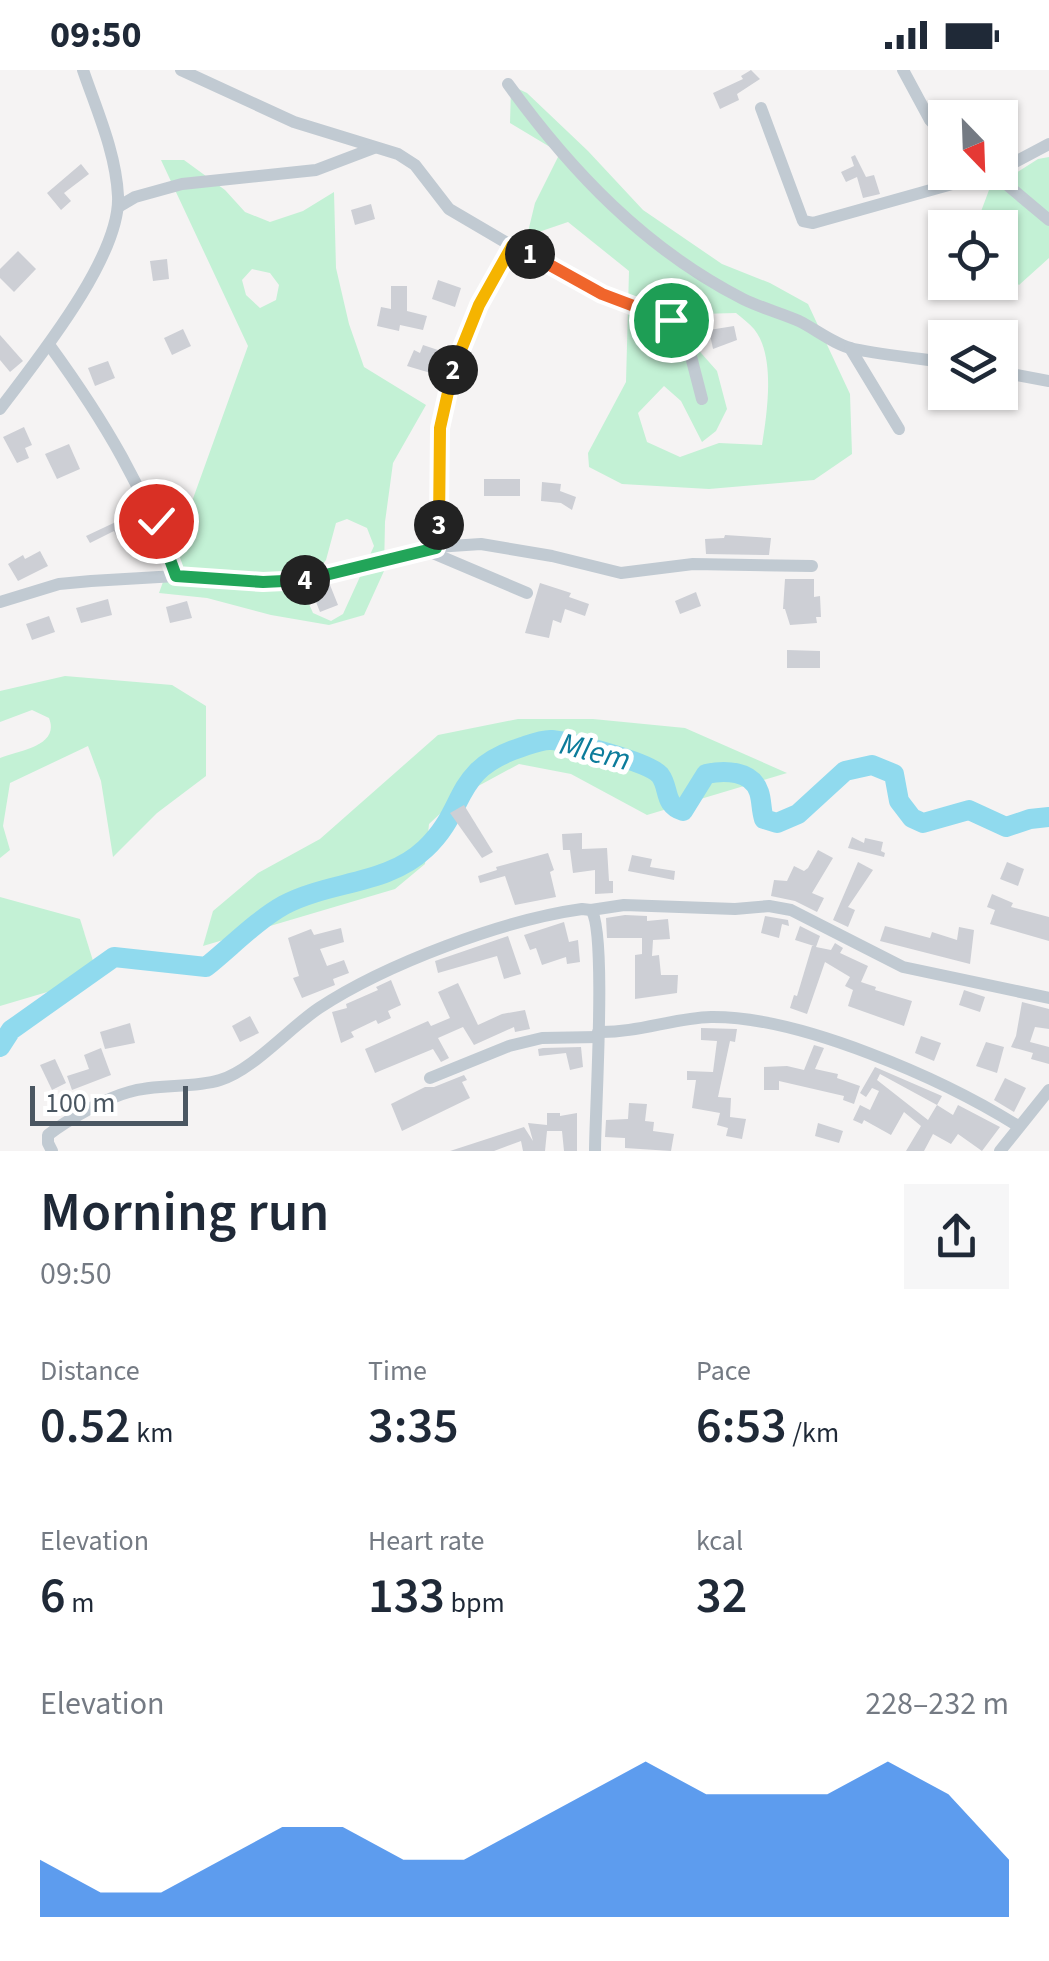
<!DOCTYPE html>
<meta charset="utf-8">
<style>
:root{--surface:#fff;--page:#f6f6f7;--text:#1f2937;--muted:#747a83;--accent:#1a73e8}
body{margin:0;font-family:"Source Sans 3",sans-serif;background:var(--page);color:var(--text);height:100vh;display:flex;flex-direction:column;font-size:38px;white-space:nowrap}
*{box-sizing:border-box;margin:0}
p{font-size:32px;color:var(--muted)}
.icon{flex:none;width:55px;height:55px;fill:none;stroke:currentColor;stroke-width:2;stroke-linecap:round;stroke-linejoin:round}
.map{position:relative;height:1081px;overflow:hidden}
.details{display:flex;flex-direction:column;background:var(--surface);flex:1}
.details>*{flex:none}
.needle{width:65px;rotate:157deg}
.controls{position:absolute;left:928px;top:30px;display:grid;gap:20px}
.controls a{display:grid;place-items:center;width:90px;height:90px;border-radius:0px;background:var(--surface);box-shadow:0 2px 8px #0004;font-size:50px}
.scale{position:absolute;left:30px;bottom:25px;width:158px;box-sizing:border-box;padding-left:10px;border:5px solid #4a5661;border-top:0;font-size:28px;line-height:35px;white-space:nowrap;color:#4a5661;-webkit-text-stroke:8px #fff;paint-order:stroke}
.pin{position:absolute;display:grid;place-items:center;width:85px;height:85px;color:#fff;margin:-42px;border:5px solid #fff;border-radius:50%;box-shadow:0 2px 10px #0007}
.km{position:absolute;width:50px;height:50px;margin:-25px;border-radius:50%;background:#222;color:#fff;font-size:28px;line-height:50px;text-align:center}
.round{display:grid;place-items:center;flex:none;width:105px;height:105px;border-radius:0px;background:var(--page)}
.headline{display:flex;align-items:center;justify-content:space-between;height:170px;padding:0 40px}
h1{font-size:55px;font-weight:600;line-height:75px}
.figures{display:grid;grid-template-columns:repeat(3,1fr);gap:15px;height:170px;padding:10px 40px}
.figures div{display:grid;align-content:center}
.figures b{font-size:50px;font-weight:600}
.figures small{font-size:28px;font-weight:400}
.figures p{font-size:28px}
.chart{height:280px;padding:20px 40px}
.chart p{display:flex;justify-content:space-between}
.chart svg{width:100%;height:180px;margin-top:10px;fill:var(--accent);opacity:.7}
.status{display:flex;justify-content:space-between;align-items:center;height:70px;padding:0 50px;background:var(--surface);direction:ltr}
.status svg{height:28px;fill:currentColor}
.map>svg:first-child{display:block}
.green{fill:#c3f1d5;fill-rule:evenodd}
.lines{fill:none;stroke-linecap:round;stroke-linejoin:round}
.river{stroke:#90daee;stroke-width:20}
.building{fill:#cdcfd5;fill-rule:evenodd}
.minor{stroke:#c1cad2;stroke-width:12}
.split-1-casing{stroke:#fff;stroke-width:20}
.split-2-casing{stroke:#fff;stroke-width:20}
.split-3-casing{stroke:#fff;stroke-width:20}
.split-4-casing{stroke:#fff;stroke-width:20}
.split-5-casing{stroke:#fff;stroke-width:20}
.split-1{stroke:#f0652b;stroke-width:12}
.split-2{stroke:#f5b400;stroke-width:12}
.split-3{stroke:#f5b400;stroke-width:12}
.split-4{stroke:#22a559;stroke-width:12}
.split-5{stroke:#22a559;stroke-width:12}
.labels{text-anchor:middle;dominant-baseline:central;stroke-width:10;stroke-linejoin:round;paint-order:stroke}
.water-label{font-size:32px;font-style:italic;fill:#0c7c9b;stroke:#fff}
</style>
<div class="status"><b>09:50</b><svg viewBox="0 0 49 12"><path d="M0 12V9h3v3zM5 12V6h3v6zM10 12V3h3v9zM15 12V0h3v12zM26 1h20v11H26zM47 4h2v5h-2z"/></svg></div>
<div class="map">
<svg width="1049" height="1081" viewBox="0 0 1049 1081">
<rect width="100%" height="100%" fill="#f5f3f3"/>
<!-- green -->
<g class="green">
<path d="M508 14 527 23 588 81 643 140 722 194 770 213 808 234 850 324 852 384 814 410 709 419 622 414 589 397 588 383 626 312 629 201 568 152 527 166 535 133 560 83 510 53 511 18ZM736 243C742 248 749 253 754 259 776 286 767 343 762 375L719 373 680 387 647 372 638 343 664 316 681 331 702 372 716 361 727 339 717 301 686 266 698 244Z"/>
<polygon points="1049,87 1049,188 1019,215 1000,197 1000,158 976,157 976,155 989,120 1038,89"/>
<path d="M161 90H184L225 120 245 142 270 152 303 141 334 122 336 198 349 254 364 297 426 335 393 393 385 452 384 501 364 545 329 555 271 545 207 528 159 523 248 276ZM252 199 270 203 279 215 276 230 260 238 246 225 242 210ZM347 449 367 458 374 476 343 544 331 551 313 543 305 525 307 515 326 490 336 453Z"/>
<path d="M65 606 172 615 206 636V706L157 743 113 787 101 711 88 676 10 713 3 756 10 780 0 788V688C20 680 60 676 49 648L32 640 0 652V621Z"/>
<polygon points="518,649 593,649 685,658 787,703 647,745 571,704 519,694 458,727 429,754 425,794 395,819 203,876 213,841 258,803 320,769 438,665"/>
<polygon points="0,827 80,849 98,907 0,936"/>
</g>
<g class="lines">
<!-- river -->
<path class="river" d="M0 977 11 960 114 887 206 897C231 877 257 850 284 835 329 811 387 815 425 779 469 738 450 700 522 677 531 674 543 669 552 670 571 672 649 692 660 705 670 718 663 735 683 741L706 704C724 700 752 700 759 722 762 731 761 740 764 749L777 753 798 744 845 701 872 695 894 704 899 731 912 748 923 753 969 740 1006 757 1030 749 1049 747"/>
</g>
<!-- building -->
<g class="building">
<polygon points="751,0 760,9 737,24 739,30 720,39 713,23 743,9 741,6"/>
<polygon points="855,85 866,107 874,105 880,124 863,128 857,107 846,112 841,102 854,96 851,87"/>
<polygon points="81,94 89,104 64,123 71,131 61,140 47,123"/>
<polygon points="371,134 375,149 355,155 351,140"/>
<polygon points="18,181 36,199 14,222 0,208 0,199"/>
<polygon points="167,189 169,209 153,211 150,191"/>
<polygon points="438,210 461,218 455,237 432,229"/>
<polygon points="391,216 407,216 407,241 427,246 423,260 400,255 399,261 377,256 381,237 391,239"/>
<polygon points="734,256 737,270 713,279 709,260"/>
<polygon points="183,259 191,276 172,285 164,268"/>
<polygon points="0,265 23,291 10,302 0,290"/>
<polygon points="423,275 441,281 434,304 407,296 414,280 420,283"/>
<polygon points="108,291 115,308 95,316 88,298"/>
<polygon points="24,357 32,375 25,378 29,388 17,393 3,367"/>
<polygon points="69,374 80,399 57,409 45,384"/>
<rect x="484" y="409" width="36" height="17"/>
<polygon points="542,412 561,414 560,421 576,427 572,440 561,433 541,431"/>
<polygon points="120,450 127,465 118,469 114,461 90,473 86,466"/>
<polygon points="725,465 771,468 769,485 706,484 705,469 724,468"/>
<polygon points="40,481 48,496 18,511 8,494 23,485 25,489"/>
<polygon points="785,509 814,509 814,527 820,526 821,547 816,547 817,553 790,555 785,539 783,539"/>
<polygon points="540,513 571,523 569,527 589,534 585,546 565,539 561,553 553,550 549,568 525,563"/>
<polygon points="330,515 338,535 320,542 312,522"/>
<polygon points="696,522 701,536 680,544 675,531"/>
<polygon points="108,529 112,545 81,553 76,538"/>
<polygon points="187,531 192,548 170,553 166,537"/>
<polygon points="49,546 55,562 32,570 26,554"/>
<polygon points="787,580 820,581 820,598 787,598"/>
<polygon points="464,735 493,782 482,788 450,743"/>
<polygon points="582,763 582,779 607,778 609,811 613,811 613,823 595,824 595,800 573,803 570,780 563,780 562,764"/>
<polygon points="852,767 864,773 865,768 883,772 881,781 885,783 884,787 848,778"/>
<polygon points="818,780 833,788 812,823 824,828 817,842 795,831 771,826 774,810 787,811 794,796 804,801 808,798"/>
<polygon points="548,783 554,800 550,802 556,827 515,835 505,806 480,813 478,806 497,800 496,797"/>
<polygon points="632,785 652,789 650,797 675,801 674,810 628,801"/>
<polygon points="858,792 873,800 848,837 855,840 848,857 833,850"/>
<polygon points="1007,792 1024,799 1018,816 1000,809"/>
<polygon points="992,824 1013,833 1011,837 1049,847 1049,871 990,854 995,840 987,837"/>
<polygon points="625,845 647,846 647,851 668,849 670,869 653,870 652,886 659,885 661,905 678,905 677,923 635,929 635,885 642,884 642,868 607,868 606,848"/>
<polygon points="765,846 788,850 789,856 782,854 779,868 761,863"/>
<polygon points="564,852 569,872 578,870 580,892 567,894 566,887 542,895 536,878 530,880 524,865"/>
<polygon points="800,856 820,866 816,877 831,880 835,873 843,878 840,883 868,896 861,912 876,917 875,920 912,931 904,956 848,936 853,920 845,916 850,907 825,892 807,944 790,938 794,925 797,926 812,876 814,876 795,870"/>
<polygon points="885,856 930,868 932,862 957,870 959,857 974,860 970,894 880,871"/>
<polygon points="341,858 344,872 320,879 327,896 344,890 349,903 333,909 335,915 302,928 293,908 299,906 288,868 311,859 314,865"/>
<polygon points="508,866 521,904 504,909 497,886 438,903 435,891"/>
<polygon points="391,910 401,935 388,941 391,948 378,954 376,950 351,962 354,967 341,973 332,942 347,938 346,934 378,920 376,917"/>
<polygon points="458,913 478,955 502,944 525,940 530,959 515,962 514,957 474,975 463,957 438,968 449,988 441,992 433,979 375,1003 365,979 428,951 431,956 450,948 438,922"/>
<polygon points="964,920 985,927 980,942 959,935"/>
<polygon points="1022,932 1049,939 1049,959 1035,957 1030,972 1049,977 1049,994 1031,989 1033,983 1011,977 1016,966"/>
<polygon points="250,946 259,963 240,972 232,956"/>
<polygon points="130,953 135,973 105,979 100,962"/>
<polygon points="701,958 737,959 735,972 730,971 718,1027 731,1028 730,1047 746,1049 742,1069 726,1066 728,1058 717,1055 720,1043 692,1038 696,1010 687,1010 687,1001 713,1002 717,971 701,970"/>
<polygon points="921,966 941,973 934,991 915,983"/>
<polygon points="986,972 1004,977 997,1003 976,996"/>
<polygon points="814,975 824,978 815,999 838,1004 837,1008 860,1016 854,1034 843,1030 844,1026 779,1011 779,1020 764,1020 764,997 787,996 804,1000"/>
<polygon points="581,977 583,997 570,1000 566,983 539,986 538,979 543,978"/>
<polygon points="101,978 111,1005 72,1020 67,1006 89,999 84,985"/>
<polygon points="55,989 66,1013 52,1020 40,995"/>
<path d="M875 997 942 1026 937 1035 953 1045 958 1035 1000 1057 982 1081 958 1064 951 1074 933 1064 924 1081H906L921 1056 904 1042 891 1065 864 1050 862 1054 853 1050 860 1035 870 1040 879 1021 872 1018 866 1027 860 1023ZM880 1004 937 1035 928 1050 877 1010Z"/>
<polygon points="464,1005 467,1010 462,1012 470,1028 402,1061 391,1034 425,1017 434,1017"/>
<polygon points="1005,1008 1026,1018 1014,1042 994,1030"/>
<polygon points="629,1033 647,1034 645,1051 654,1052 653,1061 674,1064 671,1081 625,1078 625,1068 605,1067 606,1050 628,1049"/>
<polygon points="547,1043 560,1043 560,1046 577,1043 577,1081 564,1081 562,1061 547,1061 545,1081 523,1081 521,1071 494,1081 450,1081 524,1057 533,1071 528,1053 547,1055"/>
<polygon points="818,1053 843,1061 839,1073 815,1066"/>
</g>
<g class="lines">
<!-- minor -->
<g class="minor">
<polyline points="181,0 294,52 398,84 415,95 449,139 512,176 558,196 602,223 671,250 686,267 702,329"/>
<polyline points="903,0 930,50 945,66"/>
<path d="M508 14C571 101 645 179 743 229 761 238 781 243 799 251 817 260 835 275 854 279 884 285 915 288 945 292"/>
<polyline points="761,38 803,151 813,153 995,102"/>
<polyline points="1000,100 1049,74"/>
<polyline points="993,103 1049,150"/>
<polyline points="118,137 135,127 182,114 316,100 374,78"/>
<path d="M50 276C106 353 143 417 176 506"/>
<polyline points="850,278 899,359"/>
<polyline points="1000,302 1049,311"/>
<path d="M0 339C36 291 121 187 118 126 116 83 97 41 83 0"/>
<path d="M436 477C439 460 442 442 442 424 442 401 438 377 441 354 448 292 478 228 512 176"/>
<polyline points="428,481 527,523"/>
<polyline points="0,532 59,514 91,511 176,506 263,512 305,511 436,477 481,474 552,486 621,503 693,494 812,496"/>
<polyline points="591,840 624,835 735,839 769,836 791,840 903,897 1049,928"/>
<path d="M598 962C637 963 674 948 711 947 800 946 943 1009 1018 1056"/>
<polyline points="430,1008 509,976 542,968 598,967"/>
<path d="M52 1081 48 1073V1065C67 1050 106 1028 129 1022 158 1013 191 1019 220 1010 253 1000 289 958 319 938 386 894 503 850 582 839L591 840C607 860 595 1043 595 1081"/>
<polyline points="1000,1081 1049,1020"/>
</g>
</g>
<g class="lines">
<!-- split-1 casing -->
<g class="split-1-casing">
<polyline id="split-1" points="530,184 602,224 671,250"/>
</g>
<!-- split-2 casing -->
<g class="split-2-casing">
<polyline id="split-2" points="453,300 479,235 512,176 530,184"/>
</g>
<!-- split-3 casing -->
<g class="split-3-casing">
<polyline id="split-3" points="439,455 440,358 453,300"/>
</g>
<!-- split-4 casing -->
<g class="split-4-casing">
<polyline id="split-4" points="305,510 436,478 439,455"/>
</g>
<!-- split-5 casing -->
<g class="split-5-casing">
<polyline id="split-5" points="156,451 176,506 263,512 305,510"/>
</g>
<!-- split-1 -->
<use href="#split-1" class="split-1"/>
<!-- split-2 -->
<use href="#split-2" class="split-2"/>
<!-- split-3 -->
<use href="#split-3" class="split-3"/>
<!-- split-4 -->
<use href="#split-4" class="split-4"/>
<!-- split-5 -->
<use href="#split-5" class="split-5"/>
</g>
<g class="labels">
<!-- water labels -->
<g class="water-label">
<text transform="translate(595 682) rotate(14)">Mlem</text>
</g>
</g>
</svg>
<div class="controls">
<a><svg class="needle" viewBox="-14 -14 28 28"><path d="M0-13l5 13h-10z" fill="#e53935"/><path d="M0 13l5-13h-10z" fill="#747a83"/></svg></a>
<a><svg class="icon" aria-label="locate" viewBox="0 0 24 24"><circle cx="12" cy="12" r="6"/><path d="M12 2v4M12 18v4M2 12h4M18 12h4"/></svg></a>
<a><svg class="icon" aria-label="layers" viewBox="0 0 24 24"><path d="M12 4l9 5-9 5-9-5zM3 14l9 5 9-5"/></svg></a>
</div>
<div class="scale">100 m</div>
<div class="pin" style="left:671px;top:250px;background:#1e9e55"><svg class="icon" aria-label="arrive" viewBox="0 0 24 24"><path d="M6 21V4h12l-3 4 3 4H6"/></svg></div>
<div class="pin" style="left:156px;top:451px;background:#d93025"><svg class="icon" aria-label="check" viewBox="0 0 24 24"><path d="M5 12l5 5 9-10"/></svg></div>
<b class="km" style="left:530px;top:184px">1</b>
<b class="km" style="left:453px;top:300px">2</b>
<b class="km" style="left:439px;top:455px">3</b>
<b class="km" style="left:305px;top:510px">4</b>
</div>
<section class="details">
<div class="headline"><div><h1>Morning run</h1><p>09:50</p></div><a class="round"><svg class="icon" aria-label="share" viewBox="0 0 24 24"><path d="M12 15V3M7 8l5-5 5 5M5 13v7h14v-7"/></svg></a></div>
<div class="figures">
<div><p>Distance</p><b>0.52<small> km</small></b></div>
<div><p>Time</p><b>3:35</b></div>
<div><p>Pace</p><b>6:53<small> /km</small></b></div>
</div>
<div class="figures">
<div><p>Elevation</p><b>6<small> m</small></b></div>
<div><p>Heart rate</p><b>133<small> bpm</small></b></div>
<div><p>kcal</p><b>32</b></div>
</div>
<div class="chart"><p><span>Elevation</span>228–232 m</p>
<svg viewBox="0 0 160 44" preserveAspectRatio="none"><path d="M0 44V30L10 38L20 38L30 30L40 22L50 22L60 30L70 30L80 22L90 14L100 6L110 14L120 14L130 14L140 6L150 14L160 30V44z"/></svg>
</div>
</section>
